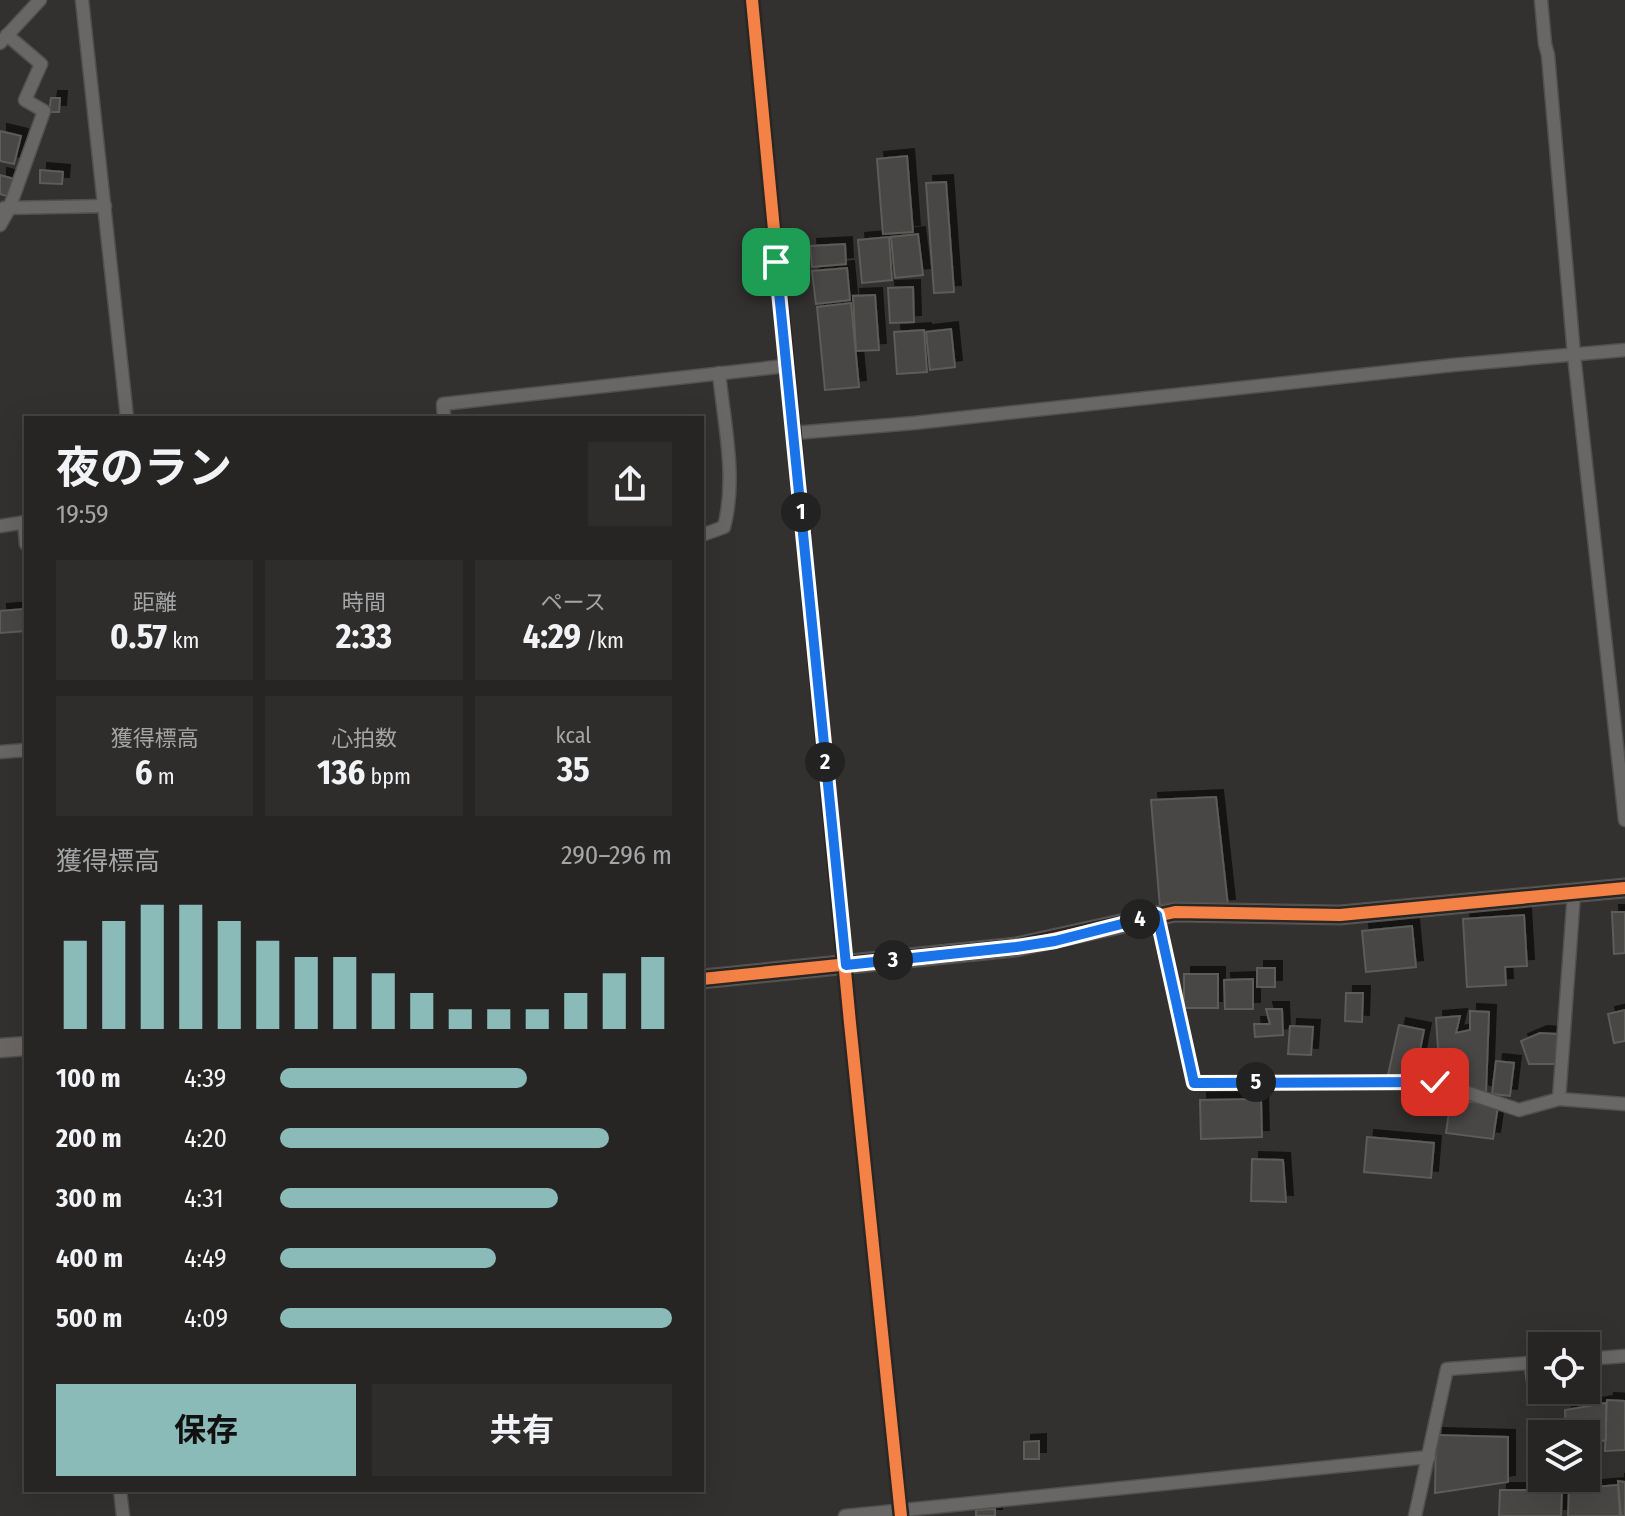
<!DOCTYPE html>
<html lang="ja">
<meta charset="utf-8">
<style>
:root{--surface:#262523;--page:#2e2d2b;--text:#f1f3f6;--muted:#a4a5a6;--line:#424241;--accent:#8bbbb9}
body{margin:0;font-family:"Fira Sans Condensed","Noto Sans JP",sans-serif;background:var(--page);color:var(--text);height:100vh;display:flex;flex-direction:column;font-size:30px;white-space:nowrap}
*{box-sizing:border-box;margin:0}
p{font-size:26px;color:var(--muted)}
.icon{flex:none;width:44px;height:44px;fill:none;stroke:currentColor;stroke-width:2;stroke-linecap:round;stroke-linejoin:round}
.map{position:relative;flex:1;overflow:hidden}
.side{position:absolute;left:24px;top:416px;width:680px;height:1076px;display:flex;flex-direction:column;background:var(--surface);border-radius:0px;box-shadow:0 8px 32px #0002,0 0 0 2px var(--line)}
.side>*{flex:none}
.buttons{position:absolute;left:1528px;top:1332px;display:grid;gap:16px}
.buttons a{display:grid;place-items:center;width:72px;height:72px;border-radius:0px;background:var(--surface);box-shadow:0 8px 32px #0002,0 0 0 2px var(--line);font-size:40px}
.pin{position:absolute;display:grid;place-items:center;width:68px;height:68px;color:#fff;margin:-34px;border-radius:16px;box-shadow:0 4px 12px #0006}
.km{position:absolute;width:40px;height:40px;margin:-20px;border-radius:50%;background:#222;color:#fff;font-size:22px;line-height:40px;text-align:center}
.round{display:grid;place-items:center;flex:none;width:84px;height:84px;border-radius:0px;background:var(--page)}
.summary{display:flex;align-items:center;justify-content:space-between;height:136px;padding:0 32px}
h1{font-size:44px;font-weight:700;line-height:60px}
.stats{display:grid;grid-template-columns:repeat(3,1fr);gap:12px;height:136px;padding:8px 32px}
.stats div{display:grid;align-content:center;border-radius:0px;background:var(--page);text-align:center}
.stats b{font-size:34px;font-weight:700}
.stats small{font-size:22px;font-weight:400}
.stats p{font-size:22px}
.chart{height:224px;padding:16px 32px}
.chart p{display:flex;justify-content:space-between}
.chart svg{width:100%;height:144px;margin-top:8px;stroke:var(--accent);stroke-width:6}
.action{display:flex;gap:16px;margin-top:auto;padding:16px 32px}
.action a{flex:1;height:92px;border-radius:0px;background:var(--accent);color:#111;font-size:32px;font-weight:700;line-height:92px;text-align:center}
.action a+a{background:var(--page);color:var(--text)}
ul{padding:0 32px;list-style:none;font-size:26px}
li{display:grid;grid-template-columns:128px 96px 1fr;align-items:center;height:60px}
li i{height:20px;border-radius:10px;background:var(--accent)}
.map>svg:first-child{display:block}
.building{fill:#484644;stroke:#5d5b59;stroke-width:2;filter:url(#shadow)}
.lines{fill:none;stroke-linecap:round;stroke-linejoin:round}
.street-casing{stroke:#52504e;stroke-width:15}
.secondary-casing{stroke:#52504e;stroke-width:21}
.street{stroke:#696765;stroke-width:12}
.secondary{stroke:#6b6765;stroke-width:18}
.cycleway-casing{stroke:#2a2624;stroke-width:17}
.cycleway{stroke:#f48246;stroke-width:12}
.route-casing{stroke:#fff;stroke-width:16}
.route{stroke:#1a73e8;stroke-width:10}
</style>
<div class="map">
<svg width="1625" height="1516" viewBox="0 0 1625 1516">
<defs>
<filter id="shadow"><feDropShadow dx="7" dy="-7" stdDeviation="0" flood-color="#0009"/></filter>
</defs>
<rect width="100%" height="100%" fill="#33312f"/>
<!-- building -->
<g class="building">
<polygon points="51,98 60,98 59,112 49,112"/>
<polygon points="0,131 21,136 14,164 0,161"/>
<polygon points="907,156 913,232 883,234 877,159"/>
<polygon points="40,170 63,172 62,184 40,183"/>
<polygon points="0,175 14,179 10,197 0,194"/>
<polygon points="946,182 954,292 934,293 926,183"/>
<polygon points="918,234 923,275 895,278 891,237"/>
<polygon points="889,237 892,280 862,283 858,240"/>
<polygon points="845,244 846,264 812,267 810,246"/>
<polygon points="847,268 850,300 816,304 812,271"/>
<polygon points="913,287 914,322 890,323 888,288"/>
<polygon points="875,295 879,350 856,351 853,296"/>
<polygon points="851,303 859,387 825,390 817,307"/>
<polygon points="951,329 955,367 930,370 926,332"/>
<polygon points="924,330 927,372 897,374 894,332"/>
<polygon points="24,609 26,631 0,633 0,611"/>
<polygon points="1216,797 1228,906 1160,907 1151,800"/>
<polygon points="1612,912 1625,912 1625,953 1614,954"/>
<polygon points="1524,915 1527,966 1505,967 1506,985 1467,987 1463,919"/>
<polygon points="1412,926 1416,967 1366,972 1362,931"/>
<rect x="1257" y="968" width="18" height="19"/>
<rect x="1184" y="974" width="34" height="34"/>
<polygon points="1253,979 1253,1009 1225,1009 1224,980"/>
<polygon points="1346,993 1363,993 1362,1022 1345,1021"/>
<polygon points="1266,1009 1282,1009 1283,1035 1255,1037 1254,1024 1270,1024"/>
<polygon points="1625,1010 1625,1041 1614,1043 1608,1014"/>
<polygon points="1470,1011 1489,1012 1486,1093 1440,1079 1436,1018 1460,1016 1456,1033 1470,1030"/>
<polygon points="1399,1025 1424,1030 1414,1080 1388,1075"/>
<polygon points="1290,1026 1313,1027 1311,1055 1288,1054"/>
<polygon points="1540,1033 1557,1034 1556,1064 1529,1064 1521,1041"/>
<polygon points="1496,1061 1514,1063 1510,1096 1492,1094"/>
<polygon points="1427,1095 1498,1106 1493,1139 1446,1133 1449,1112 1425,1108"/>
<polygon points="1261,1099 1262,1137 1201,1139 1200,1100"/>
<polygon points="1367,1137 1434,1143 1431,1178 1364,1172"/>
<polygon points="1252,1159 1283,1160 1286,1202 1251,1201"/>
<polygon points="1525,1369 1542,1369 1542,1390 1569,1390 1569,1399 1530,1405"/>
<polygon points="1607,1400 1625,1401 1625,1450 1605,1451"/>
<polygon points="1606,1403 1606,1440 1586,1444 1586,1434 1566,1434 1565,1410"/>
<polygon points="1436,1435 1508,1437 1508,1482 1435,1493"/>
<polygon points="1039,1441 1039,1459 1024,1459 1024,1442"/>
<polygon points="1618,1481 1625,1482 1625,1516 1621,1516"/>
<polygon points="1618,1485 1620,1516 1568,1516 1569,1489"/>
<polygon points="1500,1490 1562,1490 1561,1516 1499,1516"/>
<polygon points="995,1509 995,1516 976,1516 976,1510"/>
</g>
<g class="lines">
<!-- street casing -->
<g class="street-casing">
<g id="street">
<polyline points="82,0 127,418"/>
<polyline points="752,0 850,1023 901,1516"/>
<polyline points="1541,0 1545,44 1548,55 1574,355 1625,820"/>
<polyline points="0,43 40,0"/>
<polyline points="4,208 105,206"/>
<polyline points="0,225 9,209 44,111 25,100 41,64 7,35"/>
<polyline points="444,418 443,404 786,366"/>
<polyline points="794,433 914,423 1453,365 1625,350"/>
<polyline points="24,522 26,544"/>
<polyline points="0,526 26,522"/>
<path d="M702 535 724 527C737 478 724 423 719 373"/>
<polyline points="0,752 26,750"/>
<polyline points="1574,893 1559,1099 1625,1104"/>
<polyline points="1157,915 1194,1083 1435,1082 1519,1110 1559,1099"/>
<polyline points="1586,1359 1625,1356"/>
<polyline points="120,1490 123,1516"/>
<polyline points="845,1516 1429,1457"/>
<polyline points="1415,1516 1447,1369 1542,1362"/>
</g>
</g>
<!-- secondary casing -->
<g class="secondary-casing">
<g id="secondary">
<polyline points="702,979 1016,947 1175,912 1340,915 1625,888"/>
<polyline points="0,1048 26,1046"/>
</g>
</g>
<!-- street -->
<use href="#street" class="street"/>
<!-- secondary -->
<use href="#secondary" class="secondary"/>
<!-- cycleway casing -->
<g class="cycleway-casing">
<g id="cycleway">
<polyline points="752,0 850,1023 901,1516"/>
<polyline points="702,979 1016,947 1175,912 1340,915 1625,888"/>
</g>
</g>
<!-- cycleway -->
<use href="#cycleway" class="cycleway"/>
</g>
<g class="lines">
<!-- route casing -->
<g class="route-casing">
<polyline id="route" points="776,262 846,965 1016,947 1055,941 1157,915 1194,1083 1435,1082"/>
</g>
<!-- route -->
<use href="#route" class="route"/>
</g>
</svg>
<div class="buttons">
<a><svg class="icon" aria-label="locate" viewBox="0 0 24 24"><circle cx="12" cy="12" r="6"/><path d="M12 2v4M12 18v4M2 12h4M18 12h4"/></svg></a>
<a><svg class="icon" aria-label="layers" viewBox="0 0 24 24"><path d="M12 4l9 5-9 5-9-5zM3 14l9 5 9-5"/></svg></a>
</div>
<div class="pin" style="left:776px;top:262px;background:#1e9e55"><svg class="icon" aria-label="arrive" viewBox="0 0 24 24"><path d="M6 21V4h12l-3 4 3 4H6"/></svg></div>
<div class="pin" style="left:1435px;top:1082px;background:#d93025"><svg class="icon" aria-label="check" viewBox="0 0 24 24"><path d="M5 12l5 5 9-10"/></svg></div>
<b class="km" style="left:801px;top:512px">1</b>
<b class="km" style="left:825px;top:762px">2</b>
<b class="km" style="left:893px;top:960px">3</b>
<b class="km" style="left:1140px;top:919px">4</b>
<b class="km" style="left:1256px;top:1082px">5</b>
<section class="side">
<div class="summary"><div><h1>夜のラン</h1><p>19:59</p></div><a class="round"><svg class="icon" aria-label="share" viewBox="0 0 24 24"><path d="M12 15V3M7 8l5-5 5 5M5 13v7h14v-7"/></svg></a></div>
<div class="stats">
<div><p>距離</p><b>0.57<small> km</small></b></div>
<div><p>時間</p><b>2:33</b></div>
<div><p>ペース</p><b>4:29<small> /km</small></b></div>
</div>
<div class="stats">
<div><p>獲得標高</p><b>6<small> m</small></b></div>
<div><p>心拍数</p><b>136<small> bpm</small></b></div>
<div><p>kcal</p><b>35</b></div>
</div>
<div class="chart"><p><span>獲得標高</span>290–296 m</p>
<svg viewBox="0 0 160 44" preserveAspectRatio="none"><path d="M5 44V17M15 44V11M25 44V6M35 44V6M45 44V11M55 44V17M65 44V22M75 44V22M85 44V27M95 44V33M105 44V38M115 44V38M125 44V38M135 44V33M145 44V27M155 44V22"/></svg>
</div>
<ul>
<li><b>100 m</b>4:39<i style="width:63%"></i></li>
<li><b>200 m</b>4:20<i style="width:84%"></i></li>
<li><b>300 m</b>4:31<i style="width:71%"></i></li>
<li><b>400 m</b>4:49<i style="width:55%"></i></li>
<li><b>500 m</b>4:09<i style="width:100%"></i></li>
</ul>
<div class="action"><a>保存</a><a>共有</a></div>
</section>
</div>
